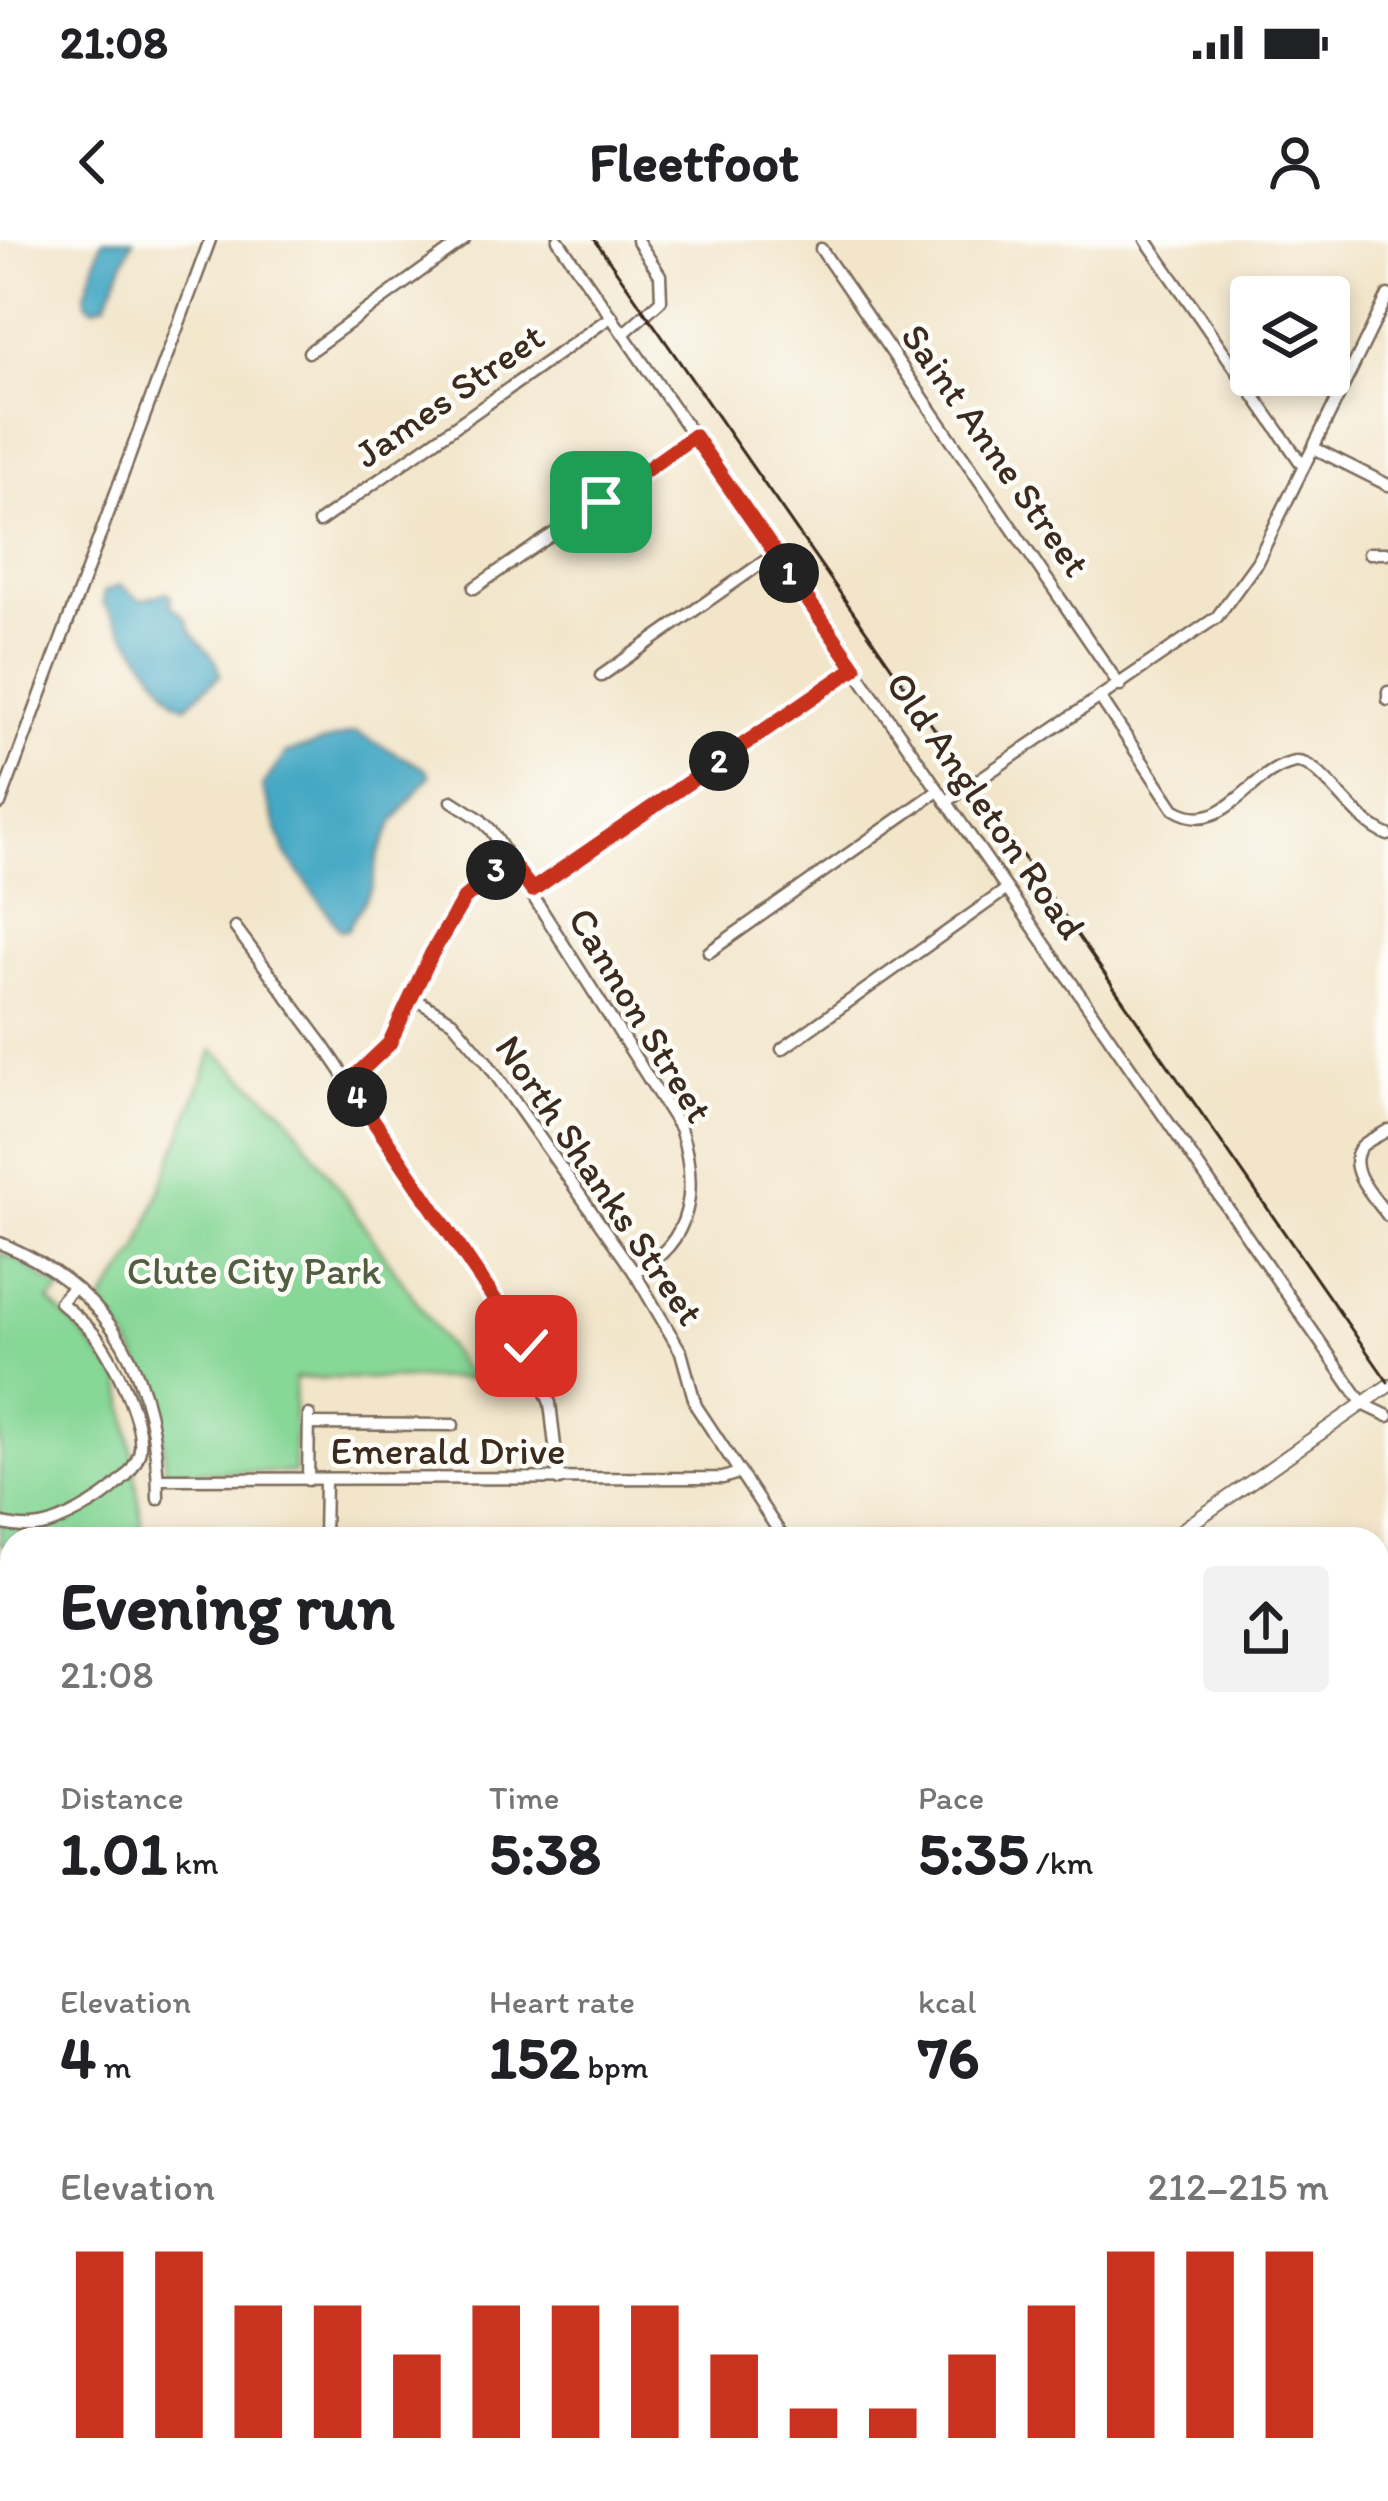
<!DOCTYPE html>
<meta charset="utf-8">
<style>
:root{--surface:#fff;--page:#f2f2f2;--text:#202124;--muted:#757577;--accent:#c8321e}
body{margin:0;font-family:Itim,sans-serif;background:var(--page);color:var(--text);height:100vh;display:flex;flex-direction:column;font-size:45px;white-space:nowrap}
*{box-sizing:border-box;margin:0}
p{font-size:39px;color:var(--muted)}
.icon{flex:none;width:66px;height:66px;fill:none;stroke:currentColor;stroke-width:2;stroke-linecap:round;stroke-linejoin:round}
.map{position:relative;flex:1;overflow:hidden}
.side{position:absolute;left:0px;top:1287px;width:1389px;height:975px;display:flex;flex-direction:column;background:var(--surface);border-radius:36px 36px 0 0;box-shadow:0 6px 18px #0003}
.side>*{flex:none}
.tools{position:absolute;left:1230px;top:36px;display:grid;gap:24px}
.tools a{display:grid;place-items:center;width:120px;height:120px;border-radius:12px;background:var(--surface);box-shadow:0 6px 18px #0003;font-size:60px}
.pin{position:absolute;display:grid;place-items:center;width:102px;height:102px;color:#fff;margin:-51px;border-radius:24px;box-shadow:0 6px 18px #0006}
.km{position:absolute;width:60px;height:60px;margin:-30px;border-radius:50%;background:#222;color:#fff;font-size:33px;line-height:60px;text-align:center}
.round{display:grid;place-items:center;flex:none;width:126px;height:126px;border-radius:12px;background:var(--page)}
.headline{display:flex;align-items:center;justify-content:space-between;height:204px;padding:0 60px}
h1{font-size:66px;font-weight:800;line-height:90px}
.stats{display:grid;grid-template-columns:repeat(3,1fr);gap:18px;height:204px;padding:12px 60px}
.stats div{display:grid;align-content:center}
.stats b{font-size:60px;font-weight:800}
.stats small{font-size:33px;font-weight:400}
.stats p{font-size:33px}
.chart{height:336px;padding:24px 60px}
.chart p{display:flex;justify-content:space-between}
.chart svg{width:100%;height:216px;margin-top:12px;stroke:var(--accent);stroke-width:6}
.status{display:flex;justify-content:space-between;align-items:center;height:84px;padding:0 60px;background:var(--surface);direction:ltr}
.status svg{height:33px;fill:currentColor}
header{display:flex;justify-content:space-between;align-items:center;height:156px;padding:0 60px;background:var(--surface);font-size:54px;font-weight:800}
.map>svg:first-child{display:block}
.green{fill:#87d797;stroke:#61805a;stroke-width:3}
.water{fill:#44a8c4;stroke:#406971;stroke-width:3}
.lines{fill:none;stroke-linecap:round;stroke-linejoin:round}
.minor-casing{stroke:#7b6b5a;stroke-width:15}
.major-casing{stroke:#7b6b5a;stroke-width:16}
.minor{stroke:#fff;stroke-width:10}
.major{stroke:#fff;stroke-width:12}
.rail{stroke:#3b2a1e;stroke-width:3}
.route-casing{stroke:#fff;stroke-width:24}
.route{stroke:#c8321e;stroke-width:15}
.labels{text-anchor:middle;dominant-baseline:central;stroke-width:9;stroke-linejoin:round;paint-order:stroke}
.street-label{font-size:39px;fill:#3b2a1e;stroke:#fdfcf7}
.park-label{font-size:39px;fill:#525e42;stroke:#fdfcf7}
</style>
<div class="status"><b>21:08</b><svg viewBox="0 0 49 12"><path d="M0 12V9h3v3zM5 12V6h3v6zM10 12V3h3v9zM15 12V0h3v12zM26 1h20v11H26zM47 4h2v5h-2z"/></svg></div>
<header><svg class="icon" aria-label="back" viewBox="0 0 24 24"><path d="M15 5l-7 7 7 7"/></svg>Fleetfoot<svg class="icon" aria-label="person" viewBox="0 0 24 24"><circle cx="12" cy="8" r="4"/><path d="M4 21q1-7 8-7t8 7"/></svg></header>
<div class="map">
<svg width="1388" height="2261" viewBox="0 0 1388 2261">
<rect width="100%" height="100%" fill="#fdfcf7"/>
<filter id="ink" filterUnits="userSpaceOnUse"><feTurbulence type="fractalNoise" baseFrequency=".00833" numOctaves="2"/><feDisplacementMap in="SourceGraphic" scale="24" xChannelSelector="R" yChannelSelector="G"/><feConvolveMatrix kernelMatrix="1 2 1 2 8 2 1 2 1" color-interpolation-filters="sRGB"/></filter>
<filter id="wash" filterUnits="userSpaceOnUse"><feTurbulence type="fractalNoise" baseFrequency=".004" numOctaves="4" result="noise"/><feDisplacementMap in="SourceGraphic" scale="48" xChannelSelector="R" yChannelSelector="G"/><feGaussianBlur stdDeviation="2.7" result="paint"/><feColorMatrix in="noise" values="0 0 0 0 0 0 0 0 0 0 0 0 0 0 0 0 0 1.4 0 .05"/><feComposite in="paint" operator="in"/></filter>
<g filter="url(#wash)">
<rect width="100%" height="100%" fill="#f2e5ca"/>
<!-- green -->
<g class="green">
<path d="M213 810 287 874 470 1139 295 1138 294 1233 166 1231C161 1165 144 1115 101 1064L137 1012Z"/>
<polygon points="0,1013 17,1019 62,1050 49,1061 80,1091 122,1142 144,1299 12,1299 12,1305 0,1305"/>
</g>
<!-- water -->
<g class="water">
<polygon points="102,0 133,0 106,63 93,68 86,63 85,54"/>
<path d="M120 345 141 360 167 352 171 356 170 365 187 379C190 403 219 411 220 435L186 466 175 461 103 363 104 352Z"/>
<polygon points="356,492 425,529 430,535 394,581 378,616 372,648 347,690 340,690 286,614 262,547 286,513"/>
</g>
</g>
<g filter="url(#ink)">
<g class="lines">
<!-- minor casing -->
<g class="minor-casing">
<g id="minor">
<polyline points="558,0 1363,1164 1388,1176"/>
<polyline points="1146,0 1303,226"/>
<polyline points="821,9 1120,446"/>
<polyline points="623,94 661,60 660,35 637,0"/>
<polyline points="309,112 464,0"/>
<polyline points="1314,208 1388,245"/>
<polyline points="319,282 612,76"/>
<polyline points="1369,313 1388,313"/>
<polyline points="474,348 695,197"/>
<polyline points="601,436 776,313"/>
<polyline points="1388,452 1388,460"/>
<path d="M1101 459 1174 569C1224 600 1249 529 1296 522 1320 519 1353 582 1388 595"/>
<path d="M452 561 480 579 491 590 680 888C698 944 695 1003 634 1032"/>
<polyline points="946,562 1217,377 1257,322 1388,55"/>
<polyline points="0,564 210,0"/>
<polyline points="532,650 855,428"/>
<polyline points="235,687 324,806 526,1106 550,1163 559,1240"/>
<polyline points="709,712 938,551"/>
<polyline points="413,758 452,781 486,821 634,1032 681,1112 696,1166 784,1299"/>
<polyline points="782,809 1007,649"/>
<polyline points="348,843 389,804 432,713 464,659 509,620"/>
<path d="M1388 890C1381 895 1368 900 1362 906 1343 928 1376 959 1388 976"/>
<path d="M0 1003C116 1051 158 1139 158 1259"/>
<polyline points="309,1184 453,1185"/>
<polyline points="158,1239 723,1238 738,1233"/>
<polyline points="308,1240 309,1175"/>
<path d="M0 1283C32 1292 51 1286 79 1271 101 1259 131 1239 139 1214 147 1187 112 1115 94 1094 84 1082 71 1072 60 1062L73 1048"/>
<polyline points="324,1299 325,1240"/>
<polyline points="0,1386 12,1386"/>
<polyline points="0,1546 12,1545"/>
<polyline points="0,1692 12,1692"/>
<polyline points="1377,1861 1388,1861"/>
<polyline points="1377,2008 1388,2009"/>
<polyline points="0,2054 12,2054"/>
<polyline points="2,2194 12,2194"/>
<polyline points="272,2261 273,2250"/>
<polyline points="691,2261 691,2250"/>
<polyline points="804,2261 804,2250"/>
<polyline points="1150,2261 1150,2250"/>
<polyline points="1343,2261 1343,2250"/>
</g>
</g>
<!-- major casing -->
<g class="major-casing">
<g id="major">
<polyline points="1169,1299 1388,1146"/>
<polyline points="573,2261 573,2250"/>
</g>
</g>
<!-- minor -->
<use href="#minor" class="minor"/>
<!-- major -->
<use href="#major" class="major"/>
<!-- rail -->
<polyline class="rail" points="595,0 1388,1142"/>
</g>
</g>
<g class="lines" filter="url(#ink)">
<!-- route casing -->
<g class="route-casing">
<polyline id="route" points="526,1106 348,843 389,804 432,713 464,659 509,620 532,650 855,428 694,196 601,262"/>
</g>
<!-- route -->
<use href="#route" class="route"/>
</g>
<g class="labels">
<!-- street labels -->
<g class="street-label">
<text transform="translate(449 155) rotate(-35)">James Street</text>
<text transform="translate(996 210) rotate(55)">Saint Anne Street</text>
<text transform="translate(986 565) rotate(55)">Old Angleton Road</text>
<text transform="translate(641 775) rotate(59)">Cannon Street</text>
<text transform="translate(600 940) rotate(56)">North Shanks Street</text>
<text x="448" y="1210">Emerald Drive</text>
</g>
<!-- park labels -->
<g class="park-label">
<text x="254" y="1030">Clute City Park</text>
</g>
</g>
</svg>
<div class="tools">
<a><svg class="icon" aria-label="layers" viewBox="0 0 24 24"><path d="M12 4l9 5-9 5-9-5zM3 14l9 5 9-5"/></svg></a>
</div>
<div class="pin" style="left:601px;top:262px;background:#1e9e55"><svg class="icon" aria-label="arrive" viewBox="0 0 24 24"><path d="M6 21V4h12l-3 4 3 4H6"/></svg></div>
<div class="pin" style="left:526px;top:1106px;background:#d93025"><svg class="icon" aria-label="check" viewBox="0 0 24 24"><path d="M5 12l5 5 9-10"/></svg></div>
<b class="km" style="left:789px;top:333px">1</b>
<b class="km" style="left:719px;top:521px">2</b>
<b class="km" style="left:496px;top:630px">3</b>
<b class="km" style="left:357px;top:857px">4</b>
<section class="side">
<div class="headline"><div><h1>Evening run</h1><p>21:08</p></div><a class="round"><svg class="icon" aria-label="share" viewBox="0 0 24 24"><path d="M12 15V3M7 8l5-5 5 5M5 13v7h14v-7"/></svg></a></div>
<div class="stats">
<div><p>Distance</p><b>1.01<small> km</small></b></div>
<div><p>Time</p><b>5:38</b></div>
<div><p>Pace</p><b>5:35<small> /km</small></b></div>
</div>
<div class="stats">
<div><p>Elevation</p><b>4<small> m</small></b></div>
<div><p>Heart rate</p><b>152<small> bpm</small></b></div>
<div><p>kcal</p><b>76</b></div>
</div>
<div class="chart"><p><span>Elevation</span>212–215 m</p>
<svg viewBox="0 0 160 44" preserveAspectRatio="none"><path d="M5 44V6M15 44V6M25 44V17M35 44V17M45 44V27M55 44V17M65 44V17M75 44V17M85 44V27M95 44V38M105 44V38M115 44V27M125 44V17M135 44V6M145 44V6M155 44V6"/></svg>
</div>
</section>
</div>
